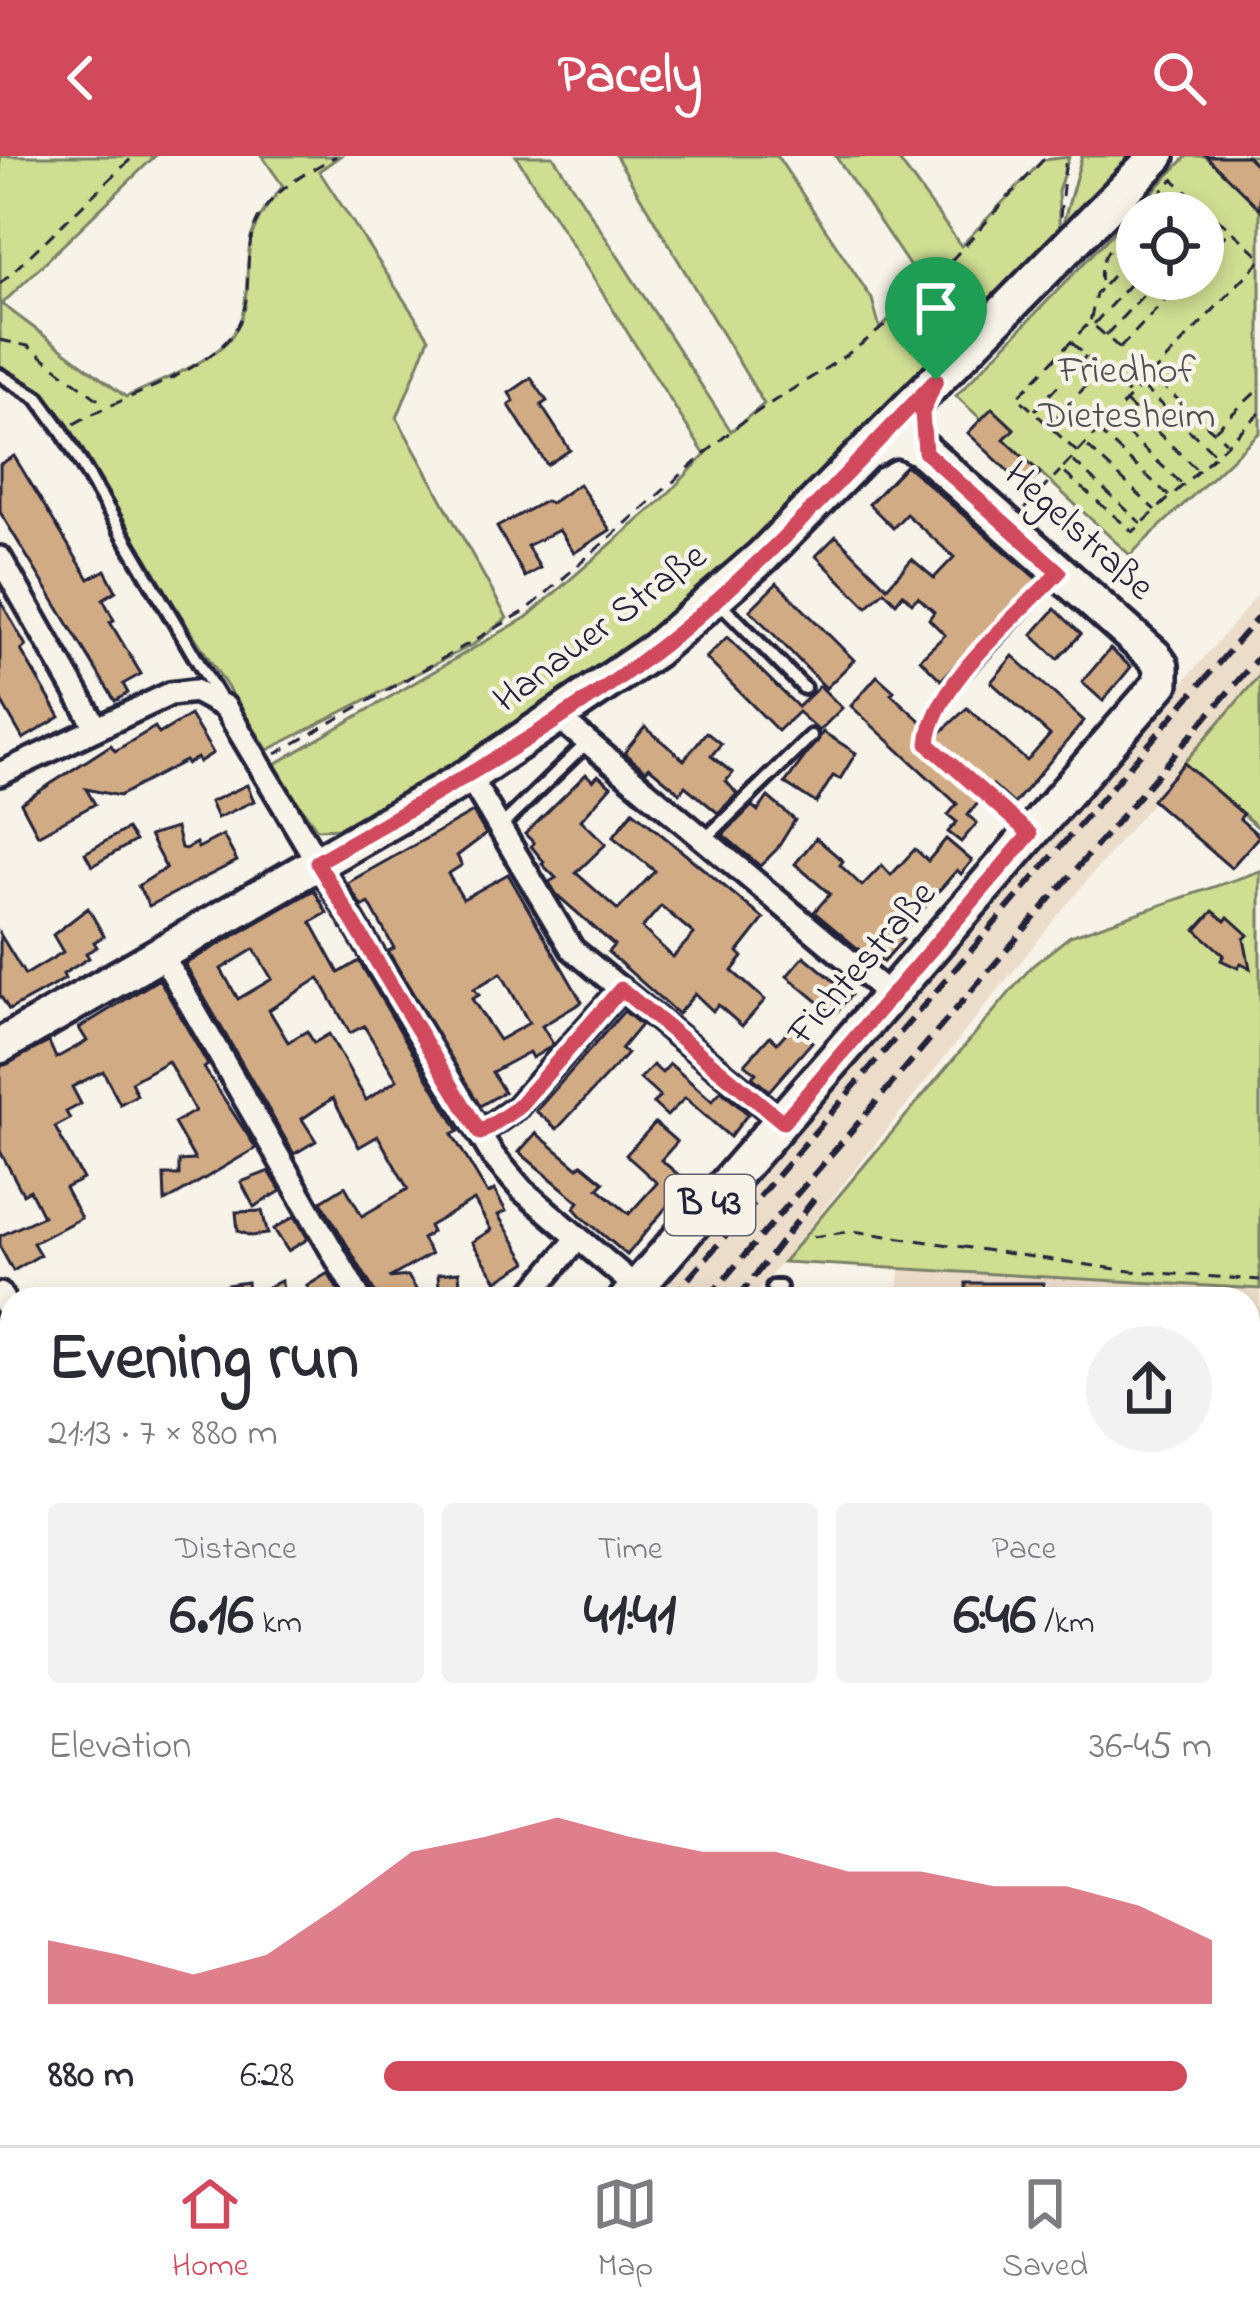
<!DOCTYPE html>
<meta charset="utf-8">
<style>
:root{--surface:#fff;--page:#f2f2f3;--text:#2b2b33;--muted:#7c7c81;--line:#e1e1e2;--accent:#d1495b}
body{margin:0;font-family:"Indie Flower",sans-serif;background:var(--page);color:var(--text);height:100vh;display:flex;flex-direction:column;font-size:45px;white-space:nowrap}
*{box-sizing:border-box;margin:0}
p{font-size:39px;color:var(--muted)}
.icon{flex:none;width:66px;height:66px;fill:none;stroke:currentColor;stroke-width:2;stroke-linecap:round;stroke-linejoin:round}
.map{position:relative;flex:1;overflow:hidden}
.panel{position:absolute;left:0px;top:1131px;width:1260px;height:858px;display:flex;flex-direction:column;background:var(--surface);border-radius:36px 36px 0 0;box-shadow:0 6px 18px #0003}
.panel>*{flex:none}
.controls{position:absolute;left:1116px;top:36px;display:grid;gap:24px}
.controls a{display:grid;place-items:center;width:108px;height:108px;border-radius:50%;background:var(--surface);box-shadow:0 6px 18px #0003;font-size:60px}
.pin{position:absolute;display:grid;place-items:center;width:102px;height:102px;color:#fff;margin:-123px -51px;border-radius:50% 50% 50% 0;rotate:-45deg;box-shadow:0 0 12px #0007}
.pin .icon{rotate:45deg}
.round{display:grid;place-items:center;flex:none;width:126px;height:126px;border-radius:63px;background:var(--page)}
.summary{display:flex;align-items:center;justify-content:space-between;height:204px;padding:0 48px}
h1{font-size:66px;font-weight:700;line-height:90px}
.stats{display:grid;grid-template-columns:repeat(3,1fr);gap:18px;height:204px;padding:12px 48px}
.stats div{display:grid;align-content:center;border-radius:12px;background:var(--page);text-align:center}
.stats b{font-size:60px;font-weight:700}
.stats small{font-size:33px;font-weight:400}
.stats p{font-size:33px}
.chart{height:336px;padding:24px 48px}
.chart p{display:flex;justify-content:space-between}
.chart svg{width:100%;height:216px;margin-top:12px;fill:var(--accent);opacity:.7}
ul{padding:0 48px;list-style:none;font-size:39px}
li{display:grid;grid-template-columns:192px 144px 1fr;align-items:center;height:90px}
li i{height:30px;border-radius:15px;background:var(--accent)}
header{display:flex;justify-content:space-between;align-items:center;height:156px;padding:0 48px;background:var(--accent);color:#fff;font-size:54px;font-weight:700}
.tabs{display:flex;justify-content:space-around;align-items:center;height:168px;border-top:3px solid var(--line);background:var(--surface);font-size:33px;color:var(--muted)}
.tabs a{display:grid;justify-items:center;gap:6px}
.tabs .active{color:var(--accent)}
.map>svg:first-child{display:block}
.built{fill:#ecddca}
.green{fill:#d0de92;stroke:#798066;stroke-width:3;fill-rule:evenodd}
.building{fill:#d1ab83;stroke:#22223b;stroke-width:3;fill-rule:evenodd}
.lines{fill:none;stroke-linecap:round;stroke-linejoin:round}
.lane-casing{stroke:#22223b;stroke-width:20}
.street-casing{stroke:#22223b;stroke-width:30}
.primary-casing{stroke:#22223b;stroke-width:42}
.path{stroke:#22223b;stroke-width:3;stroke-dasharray:12 9;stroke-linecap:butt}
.lane{stroke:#f7f3e8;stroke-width:10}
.street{stroke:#f7f3e8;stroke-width:21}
.primary{stroke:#f7f3e8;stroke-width:33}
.rail{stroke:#22223b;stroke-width:6;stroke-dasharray:18 9;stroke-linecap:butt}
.route-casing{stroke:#fff;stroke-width:24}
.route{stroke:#d1495b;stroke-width:15}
.labels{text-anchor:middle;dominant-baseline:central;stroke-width:9;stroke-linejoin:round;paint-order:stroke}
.shield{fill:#f7f3e8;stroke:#62616f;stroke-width:3}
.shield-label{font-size:36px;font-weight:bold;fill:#22223b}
.park-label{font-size:39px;fill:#4e5151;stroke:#f7f3e8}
.street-label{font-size:39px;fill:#22223b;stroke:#f7f3e8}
</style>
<header><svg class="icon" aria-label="back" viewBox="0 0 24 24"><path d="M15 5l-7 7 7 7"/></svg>Pacely<svg class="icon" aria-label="search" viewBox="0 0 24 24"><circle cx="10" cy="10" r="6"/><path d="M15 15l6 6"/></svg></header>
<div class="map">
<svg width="1260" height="1989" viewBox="0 0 1260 1989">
<rect width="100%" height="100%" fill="#f7f3e8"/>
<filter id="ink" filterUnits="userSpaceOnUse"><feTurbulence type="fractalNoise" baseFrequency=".00833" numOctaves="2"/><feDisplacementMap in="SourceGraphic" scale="24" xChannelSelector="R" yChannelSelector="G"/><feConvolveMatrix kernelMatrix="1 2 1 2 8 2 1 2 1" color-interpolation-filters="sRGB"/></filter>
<g filter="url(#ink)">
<!-- built -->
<g class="built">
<polygon points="1260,436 1260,519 1058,759 752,1143 656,1143"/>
<polygon points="900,1112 1260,1133 1260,1205 1248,1205 1248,1143 898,1143"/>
<polygon points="12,1896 12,1977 39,1977 28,1989 0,1989 0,1909"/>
</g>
<!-- green -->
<g class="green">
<path d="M0 0H155L2 148 126 241C157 226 192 214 219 193 255 164 243 127 250 88 253 66 270 47 283 30L262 0H340L319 15 429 182 397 262 507 462 474 488 268 594 50 257 0 219Z"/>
<path d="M516 0H553L731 275 764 248 616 0H777L872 143 880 173 923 130 836 1 896 0 961 90 1043 4 1069 1 1058 35 1060 83C934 211 811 343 675 459 575 544 459 607 346 672L317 673 272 610 527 461 663 343 705 299Z"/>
<polygon points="1082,0 1135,0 1071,65 1064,64"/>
<path d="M1187 0H1260V276L1130 399 1004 283 1014 272 993 253 982 264 956 240ZM1137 57H1203V123H1137Z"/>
<polygon points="1260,519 1260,673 1184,607"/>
<polygon points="1260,715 1260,1133 783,1106 1032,810 1070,780"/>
<polygon points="1248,1261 1260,1265 1260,1501 1248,1497"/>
<polygon points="1248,1569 1260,1573 1260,1782 1248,1778"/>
<polygon points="1248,1849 1260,1853 1260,1989 1013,1989 988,1980 989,1977 1248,1977"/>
<rect x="686" y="1977" width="213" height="12"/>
</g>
<!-- building -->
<g class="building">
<polygon points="1206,0 1247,0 1260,13 1260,53"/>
<polygon points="531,222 547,245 541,249 570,294 547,309 509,249 514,245 509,237"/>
<polygon points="992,252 1014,273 1004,283 1040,317 1026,332 968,277"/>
<polygon points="14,300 89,423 105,414 116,435 103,443 114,464 110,466 141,518 123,528 128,537 115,545 0,356 0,308"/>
<polygon points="906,309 1038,424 941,524 920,503 945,479 929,463 934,456 918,441 912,447 903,438 896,447 884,435 867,451 816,400 836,380 887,431 912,403 934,422 954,401 906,358 893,372 869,348"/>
<polygon points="579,328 610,374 574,397 559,374 527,390 540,412 525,421 497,371 545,345 551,347"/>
<polygon points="777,427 854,504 826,532 750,454"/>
<polygon points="0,444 26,490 21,494 60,561 23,583 0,543"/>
<polygon points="1055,453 1081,478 1058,503 1032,479"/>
<polygon points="727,481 798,551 820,530 842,552 819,575 798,556 778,575 706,502"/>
<polygon points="1110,493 1131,511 1103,545 1082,526"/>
<polygon points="1013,500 1084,565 1014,648 993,629 968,659 977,667 961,686 948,676 957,666 948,659 957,648 851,550 877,520 894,535 891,538 937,580 967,552 1027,605 1050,579 991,526"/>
<polygon points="190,559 213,597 199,606 197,602 187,608 185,605 119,640 86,633 95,648 38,679 21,647 111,589 115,595 155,571 159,578"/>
<polygon points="645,571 684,604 706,576 721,588 711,600 733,617 726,625 737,638 718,657 685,630 680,637 649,611 646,615 624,597"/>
<polygon points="823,576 856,597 840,623 833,620 816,647 785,627"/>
<polygon points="1184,607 1243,658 1240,663 1259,680 1231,712 1152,644"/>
<path d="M586 618 593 625 598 619 611 630 581 664 606 688 576 717 618 754 655 715 613 681 633 655 764 763 738 796 743 801 732 815 765 844 742 870 718 849 713 855 695 838 678 858 608 796 614 789 557 739 549 726 556 722 542 708 544 706 531 690 534 687 525 678ZM661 750 694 778 673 801 642 772Z"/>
<polygon points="247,629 254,645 217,662 210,646"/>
<polygon points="768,641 795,664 777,693 760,710 723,679 752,650 758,655"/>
<path d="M473 656 486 678 457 700 462 709 448 718 463 743 508 718 582 846 542 870 553 888 549 892 532 902 529 896 492 916 504 936 480 950 388 795 394 792 369 747 362 751 347 727ZM501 817 529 867 499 884 472 843 479 839 474 833Z"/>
<polygon points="176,672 181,692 185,693 196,687 198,692 223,679 237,705 149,750 138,730 166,712 149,680"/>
<polygon points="127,673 135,685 92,710 85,697"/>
<polygon points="816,682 843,705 840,709 862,730 882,709 891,719 915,693 928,705 946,683 972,705 961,718 957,714 899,781 903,784 883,806 880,803 875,807 814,756 830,738 795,708"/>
<path d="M314 734 327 757 311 766 339 817 359 805 459 975 452 978 488 1038 494 1034 506 1055 498 1059 527 1106 497 1125 472 1086 491 1074 474 1044 429 1070 432 1076 422 1083 431 1098 389 1122 408 1120 422 1143H379L321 1045 345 1030 362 1060 408 1033 391 1003 378 980 359 991 333 942 302 963 316 985 294 998 185 808ZM254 793 272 823 238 843 221 813ZM319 822 350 877 364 870 397 924 366 944 329 878 314 887 307 875 288 886 269 854Z"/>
<polygon points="88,752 104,780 94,786 97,791 86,797 89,802 63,818 65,823 9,854 0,839 0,778 25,819 63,796 53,779"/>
<polygon points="1213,755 1225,765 1228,761 1248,779 1244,783 1250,812 1241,807 1238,812 1221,804 1224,799 1196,774"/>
<polygon points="804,800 851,839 834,859 787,820"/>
<polygon points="159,823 208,909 204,912 256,992 165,1046 164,1019 179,1019 179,1005 195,1004 174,967 195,955 168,905 131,926 137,939 120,948 103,915 72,931 81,948 66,956 70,963 55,971 83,1023 65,1032 81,1062 33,1087 40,1099 13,1115 0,1091 0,1080 43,1060 30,1034 23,1038 0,995 0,911 49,886 56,902 87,885 79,872"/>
<polygon points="624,855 641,869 621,893 627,898 557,973 536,955"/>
<polygon points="793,869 812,886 769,935 752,921 756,917 745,908 770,880 777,887"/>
<polygon points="670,908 712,945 721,935 748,958 730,981 685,942 667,960 653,947 660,941 640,923 653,909 662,917"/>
<polygon points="655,967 677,986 661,1004 687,1026 627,1099 581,1060 574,1052 579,1046 519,996 536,977 578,1012 582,1008 604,1026 598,1032 629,1058 657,1027 626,999"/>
<polygon points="269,1015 281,1035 254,1051 241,1026"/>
<polygon points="262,1055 268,1078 251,1080 238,1075 236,1056"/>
<polygon points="295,1060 308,1083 288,1095 274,1073"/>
<polygon points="459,1116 461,1143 440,1143 438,1118"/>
<polygon points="328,1117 343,1143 315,1143 307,1130"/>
<polygon points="281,1125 286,1143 231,1143 227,1129 247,1126 248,1141"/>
<polygon points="966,1127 1043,1127 1044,1143 966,1143"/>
</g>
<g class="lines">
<!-- lane casing -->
<g class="lane-casing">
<g id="lane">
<polyline points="0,219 38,242 62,275 221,545"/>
<polyline points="719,446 804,532"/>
<polyline points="951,530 1057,418"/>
<polyline points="499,672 587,587"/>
<polyline points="704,684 811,580"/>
<polyline points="773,1131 780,1131"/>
<polyline points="942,1989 942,1977"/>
</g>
</g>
<!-- street casing -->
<g class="street-casing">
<g id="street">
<polyline points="0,402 96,571"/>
<polyline points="559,562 891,840"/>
<polyline points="0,618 170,538 195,535 225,551 493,1000 522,1034 637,1132"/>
<polyline points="469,620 572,793 783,966"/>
<polyline points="161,797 360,1143"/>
<polyline points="480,977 517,951 621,833"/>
<polyline points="0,1138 12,1160"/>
<polyline points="527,1143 578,1082"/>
<polyline points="1248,1215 1260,1215"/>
<polyline points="0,1232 12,1231"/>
<polyline points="0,1367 12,1388"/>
<polyline points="0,1500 12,1491"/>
<polyline points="0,1769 12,1781"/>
<polyline points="270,1977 285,1989"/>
<polyline points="98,1989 108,1977"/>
<polyline points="402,1989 411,1977"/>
</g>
</g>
<!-- primary casing -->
<g class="primary-casing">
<g id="primary">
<polyline points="0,890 469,620 655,494 763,400 1157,0"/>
<path d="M627 1143 1161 527V510L1154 500 925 296C904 282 893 278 871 294"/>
<polyline points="0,1856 12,1842"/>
</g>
</g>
<!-- path -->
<g class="path">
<polyline points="1142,57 1173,23 1260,100"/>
<polyline points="1168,57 1186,36"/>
<polyline points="1193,57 1200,48"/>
<polyline points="1060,61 1066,0"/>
<path d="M1137 63C1117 84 1094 100 1102 131L1096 138 1090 166 1226 286"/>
<polyline points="1203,74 1215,62"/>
<polyline points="1203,103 1229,75"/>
<polyline points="1260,105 1061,314 1133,376 1260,257"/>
<polyline points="0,128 134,0"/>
<polyline points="1104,129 1137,92"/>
<polyline points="1094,168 1137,120"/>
<polyline points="1106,179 1158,123"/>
<polyline points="0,184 28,190 104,248"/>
<polyline points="1072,187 1131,240"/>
<polyline points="1120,192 1185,123"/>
<polyline points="1142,231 1214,297"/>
<polyline points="1126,246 1197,314"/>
<polyline points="1035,254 1086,200"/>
<polyline points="1110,262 1182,328"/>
<path d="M74 268C119 241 203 219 233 177 253 150 245 120 250 89 256 42 299 21 336 0"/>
<polyline points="1050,268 1101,214"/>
<polyline points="1215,274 1260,232"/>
<polyline points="1098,275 1169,340"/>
<polyline points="1088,291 1155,354"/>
<polyline points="1077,296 1018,241 1089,167"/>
<polyline points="1073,305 1141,367"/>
<polyline points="1025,352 1060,315"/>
<polyline points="943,544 929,570 928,588 1011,661"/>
<path d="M276 598 527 454 731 275C778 238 831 214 878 175 939 124 991 58 1047 0"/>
<polyline points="813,1081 853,1075 1130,1115 1260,1124"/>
<polyline points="583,1143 596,1135"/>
<polyline points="0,1988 12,1974"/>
<polyline points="48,1989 60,1977"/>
<polyline points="557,1989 566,1977"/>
</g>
<!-- lane -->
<use href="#lane" class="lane"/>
<!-- street -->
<use href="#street" class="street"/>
<!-- primary -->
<use href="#primary" class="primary"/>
<!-- rail -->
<g class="rail">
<polyline points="671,1143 1260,459"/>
<polyline points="707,1143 1260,499"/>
<polyline points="737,1143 814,1043"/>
<polyline points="0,1940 12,1926"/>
<polyline points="0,1971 12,1957"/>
<polyline points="14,1989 25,1977"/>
</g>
</g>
</g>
<g class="lines" filter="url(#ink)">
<!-- route casing -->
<g class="route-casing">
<path id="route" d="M936 224 922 257 925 296 1059 416C1019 459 932 528 928 588L1030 678 783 966 621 833 517 952 480 977 317 706C447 631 580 560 695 463 781 390 858 305 936 224Z"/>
</g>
<!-- route -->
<use href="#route" class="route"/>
</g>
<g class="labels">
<!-- shield labels -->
<rect class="shield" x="665" y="1019" width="90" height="60" rx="9"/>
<g class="shield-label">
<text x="710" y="1049">B 43</text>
</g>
<!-- park labels -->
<g class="park-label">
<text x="1127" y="216">Friedhof<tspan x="1127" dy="45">Dietesheim</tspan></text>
</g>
<!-- street labels -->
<g class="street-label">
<text transform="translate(1078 376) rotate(42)">Hegelstraße</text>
<text transform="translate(601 473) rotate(-37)">Hanauer Straße</text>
<text transform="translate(863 808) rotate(-49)">Fichtestraße</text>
</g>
</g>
</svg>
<div class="controls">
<a><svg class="icon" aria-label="locate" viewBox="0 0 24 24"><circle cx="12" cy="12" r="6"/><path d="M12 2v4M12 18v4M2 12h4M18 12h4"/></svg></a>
</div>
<div class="pin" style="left:936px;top:224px;background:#1e9e55"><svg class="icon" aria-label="arrive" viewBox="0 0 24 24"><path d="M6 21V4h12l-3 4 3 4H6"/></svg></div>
<section class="panel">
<div class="summary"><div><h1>Evening run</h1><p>21:13 · 7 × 880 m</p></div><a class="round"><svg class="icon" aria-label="share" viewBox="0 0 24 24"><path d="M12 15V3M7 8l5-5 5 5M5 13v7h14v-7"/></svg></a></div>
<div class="stats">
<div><p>Distance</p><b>6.16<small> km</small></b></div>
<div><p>Time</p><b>41:41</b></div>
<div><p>Pace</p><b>6:46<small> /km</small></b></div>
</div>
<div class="chart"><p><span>Elevation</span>36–45 m</p>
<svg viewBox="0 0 160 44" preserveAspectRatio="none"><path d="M0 44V31L10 34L20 38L30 34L40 24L50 13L60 10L70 6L80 10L90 13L100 13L110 17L120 17L130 20L140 20L150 24L160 31V44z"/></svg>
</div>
<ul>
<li><b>880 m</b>6:28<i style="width:97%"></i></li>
</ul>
</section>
</div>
<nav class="tabs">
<a class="active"><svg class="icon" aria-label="home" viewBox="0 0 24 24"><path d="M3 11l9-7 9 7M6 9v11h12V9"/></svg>Home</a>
<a><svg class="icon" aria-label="map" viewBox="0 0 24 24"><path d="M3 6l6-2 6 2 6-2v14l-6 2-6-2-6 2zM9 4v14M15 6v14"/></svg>Map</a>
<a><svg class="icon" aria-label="saved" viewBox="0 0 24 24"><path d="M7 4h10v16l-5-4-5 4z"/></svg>Saved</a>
</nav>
